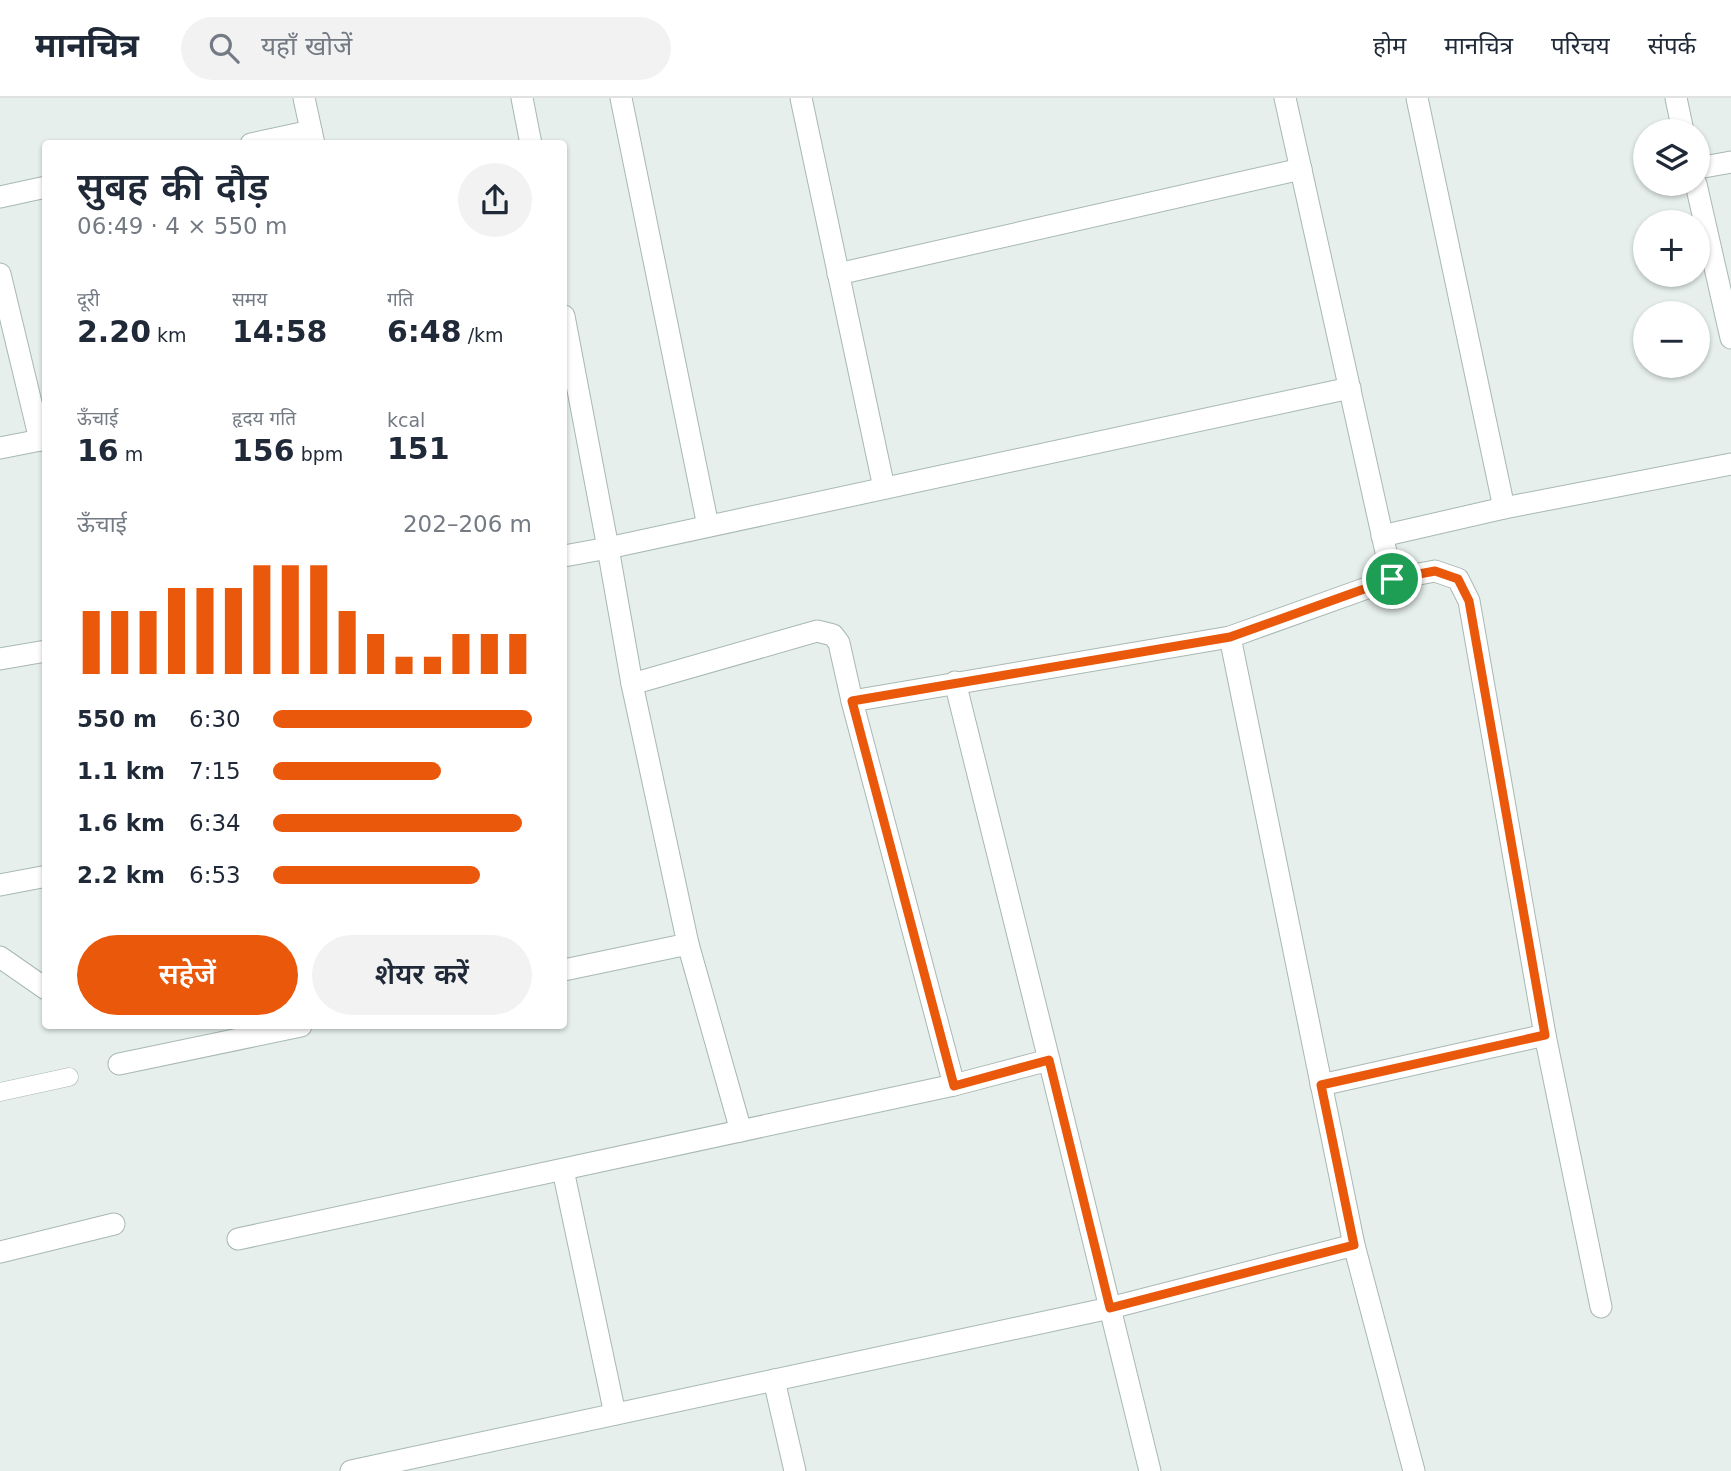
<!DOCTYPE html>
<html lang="hi">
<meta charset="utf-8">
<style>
:root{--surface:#fff;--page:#f2f2f3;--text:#1f2937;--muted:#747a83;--line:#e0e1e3;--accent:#ea580c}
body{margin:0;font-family:"DejaVu Sans","Noto Sans Devanagari",sans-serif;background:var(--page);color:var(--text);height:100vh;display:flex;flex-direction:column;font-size:26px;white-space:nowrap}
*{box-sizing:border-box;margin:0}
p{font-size:23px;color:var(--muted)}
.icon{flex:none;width:38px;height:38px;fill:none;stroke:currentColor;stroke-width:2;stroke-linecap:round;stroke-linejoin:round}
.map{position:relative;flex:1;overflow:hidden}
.panel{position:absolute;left:42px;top:42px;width:525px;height:889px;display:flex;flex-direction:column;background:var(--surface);border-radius:7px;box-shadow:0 2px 5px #0004}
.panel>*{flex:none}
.fabs{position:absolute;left:1633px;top:21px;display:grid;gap:14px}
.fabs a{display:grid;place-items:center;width:77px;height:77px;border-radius:50%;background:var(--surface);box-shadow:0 2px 5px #0004;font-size:35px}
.pin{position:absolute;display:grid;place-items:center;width:60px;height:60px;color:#fff;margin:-30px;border:4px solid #fff;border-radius:50%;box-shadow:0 2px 7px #0007}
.round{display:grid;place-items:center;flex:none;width:74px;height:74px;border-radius:37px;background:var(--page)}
.headline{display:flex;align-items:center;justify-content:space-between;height:119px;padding:0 35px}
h1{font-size:38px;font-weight:600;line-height:52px}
.figures{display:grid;grid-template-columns:repeat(3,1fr);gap:10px;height:119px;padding:7px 35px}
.figures div{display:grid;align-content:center}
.figures b{font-size:30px;font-weight:600}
.figures small{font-size:19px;font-weight:400}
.figures p{font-size:19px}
.chart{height:196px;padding:14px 35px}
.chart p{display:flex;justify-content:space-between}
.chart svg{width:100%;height:126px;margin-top:7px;stroke:var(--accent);stroke-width:6}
.primary-button{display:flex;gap:14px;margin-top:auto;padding:14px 35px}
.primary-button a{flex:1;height:80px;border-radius:42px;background:var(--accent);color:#fff;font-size:28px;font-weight:600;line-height:80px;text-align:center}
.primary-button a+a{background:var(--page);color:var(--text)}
ul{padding:0 35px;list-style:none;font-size:23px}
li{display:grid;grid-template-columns:112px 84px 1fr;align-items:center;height:52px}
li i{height:18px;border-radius:9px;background:var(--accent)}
header{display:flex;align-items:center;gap:42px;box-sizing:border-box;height:98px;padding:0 35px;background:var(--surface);border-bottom:2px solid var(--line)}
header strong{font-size:33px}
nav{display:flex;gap:38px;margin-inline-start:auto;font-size:24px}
.search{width:490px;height:63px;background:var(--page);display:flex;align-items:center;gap:18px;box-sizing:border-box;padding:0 24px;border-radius:38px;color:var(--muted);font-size:26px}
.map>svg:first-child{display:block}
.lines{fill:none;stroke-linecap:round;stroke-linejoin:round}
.lane-casing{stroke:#a8b8b2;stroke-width:19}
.street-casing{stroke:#a8b8b2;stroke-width:23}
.lane{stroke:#fff;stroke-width:18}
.street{stroke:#fff;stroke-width:21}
.route-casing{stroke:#fff;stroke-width:14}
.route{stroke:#ea580c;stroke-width:9}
</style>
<header>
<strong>मानचित्र</strong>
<div class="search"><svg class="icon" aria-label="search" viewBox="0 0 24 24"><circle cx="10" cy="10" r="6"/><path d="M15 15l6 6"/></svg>यहाँ खोजें</div>
<nav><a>होम</a><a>मानचित्र</a><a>परिचय</a><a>संपर्क</a></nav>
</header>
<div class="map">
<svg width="1731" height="1373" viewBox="0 0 1731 1373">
<rect width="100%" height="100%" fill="#e6efeb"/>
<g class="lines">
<!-- lane casing -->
<g class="lane-casing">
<polyline id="lane" points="0,994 69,979"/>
</g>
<!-- street casing -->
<g class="street-casing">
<g id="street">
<polyline points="304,0 314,46"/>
<polyline points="522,0 531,46"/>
<polyline points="621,0 708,428"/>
<polyline points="801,0 884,390"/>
<polyline points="1285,0 1392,481 1230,539 1354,1147"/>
<polyline points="1417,0 1504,410"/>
<polyline points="1676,0 1683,33"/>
<polyline points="251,46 311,33"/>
<polyline points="1698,70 1731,64"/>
<polyline points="1696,86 1731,240"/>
<polyline points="0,99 46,89"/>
<polyline points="0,176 40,342"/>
<polyline points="838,176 1301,71"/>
<polyline points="564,218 608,450 1350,290"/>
<polyline points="0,350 46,341"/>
<polyline points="1382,438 1504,410 1731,366"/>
<polyline points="564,458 608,450 632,586 688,846 564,872"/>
<polyline points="1392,481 1435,473 1458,481 1469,503 1545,937"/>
<polyline points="0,561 46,553"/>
<polyline points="955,584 1049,962"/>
<polyline points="632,586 817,533 833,537 839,545 852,603"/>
<polyline points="0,787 42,779"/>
<polyline points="688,846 741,1033"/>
<polyline points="0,859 46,891"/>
<polyline points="119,966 301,928"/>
<polyline points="1321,987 1545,937 1601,1209"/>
<polyline points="563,1072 615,1316"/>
<polyline points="238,1141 954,987"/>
<polyline points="0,1154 114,1126"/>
<polyline points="774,1282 795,1373"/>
<polyline points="351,1373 1110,1210 1049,962 954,987 852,603 1230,539"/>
<polyline points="1150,1373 1110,1210 1354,1147 1414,1373"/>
</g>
</g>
<!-- lane -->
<use href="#lane" class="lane"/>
<!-- street -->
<use href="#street" class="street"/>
</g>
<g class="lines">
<!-- route casing -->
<g class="route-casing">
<polygon id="route" points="1435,473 1458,481 1469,503 1545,937 1321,987 1354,1147 1110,1210 1049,962 954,988 852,603 1230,539 1392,481"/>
</g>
<!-- route -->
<use href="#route" class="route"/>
</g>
</svg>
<div class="fabs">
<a><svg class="icon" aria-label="layers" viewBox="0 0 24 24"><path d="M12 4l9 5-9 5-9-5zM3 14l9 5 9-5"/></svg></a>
<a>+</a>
<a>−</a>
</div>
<div class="pin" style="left:1392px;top:481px;background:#1e9e55"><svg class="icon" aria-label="arrive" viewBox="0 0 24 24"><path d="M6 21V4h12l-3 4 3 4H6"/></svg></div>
<section class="panel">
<div class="headline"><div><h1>सुबह की दौड़</h1><p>06:49 · 4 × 550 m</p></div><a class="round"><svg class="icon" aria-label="share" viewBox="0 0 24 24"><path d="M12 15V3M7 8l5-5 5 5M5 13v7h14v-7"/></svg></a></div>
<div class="figures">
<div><p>दूरी</p><b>2.20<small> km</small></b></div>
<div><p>समय</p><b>14:58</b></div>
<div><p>गति</p><b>6:48<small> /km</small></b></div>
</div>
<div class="figures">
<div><p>ऊँचाई</p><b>16<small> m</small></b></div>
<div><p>हृदय गति</p><b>156<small> bpm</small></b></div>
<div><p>kcal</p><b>151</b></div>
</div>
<div class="chart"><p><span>ऊँचाई</span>202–206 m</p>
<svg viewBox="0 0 160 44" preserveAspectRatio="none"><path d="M5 44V22M15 44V22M25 44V22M35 44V14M45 44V14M55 44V14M65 44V6M75 44V6M85 44V6M95 44V22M105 44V30M115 44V38M125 44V38M135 44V30M145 44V30M155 44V30"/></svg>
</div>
<ul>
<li><b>550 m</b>6:30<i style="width:100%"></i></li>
<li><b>1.1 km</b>7:15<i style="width:65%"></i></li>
<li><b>1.6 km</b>6:34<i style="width:96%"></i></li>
<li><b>2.2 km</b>6:53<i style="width:80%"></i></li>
</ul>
<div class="primary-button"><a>सहेजें</a><a>शेयर करें</a></div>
</section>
</div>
